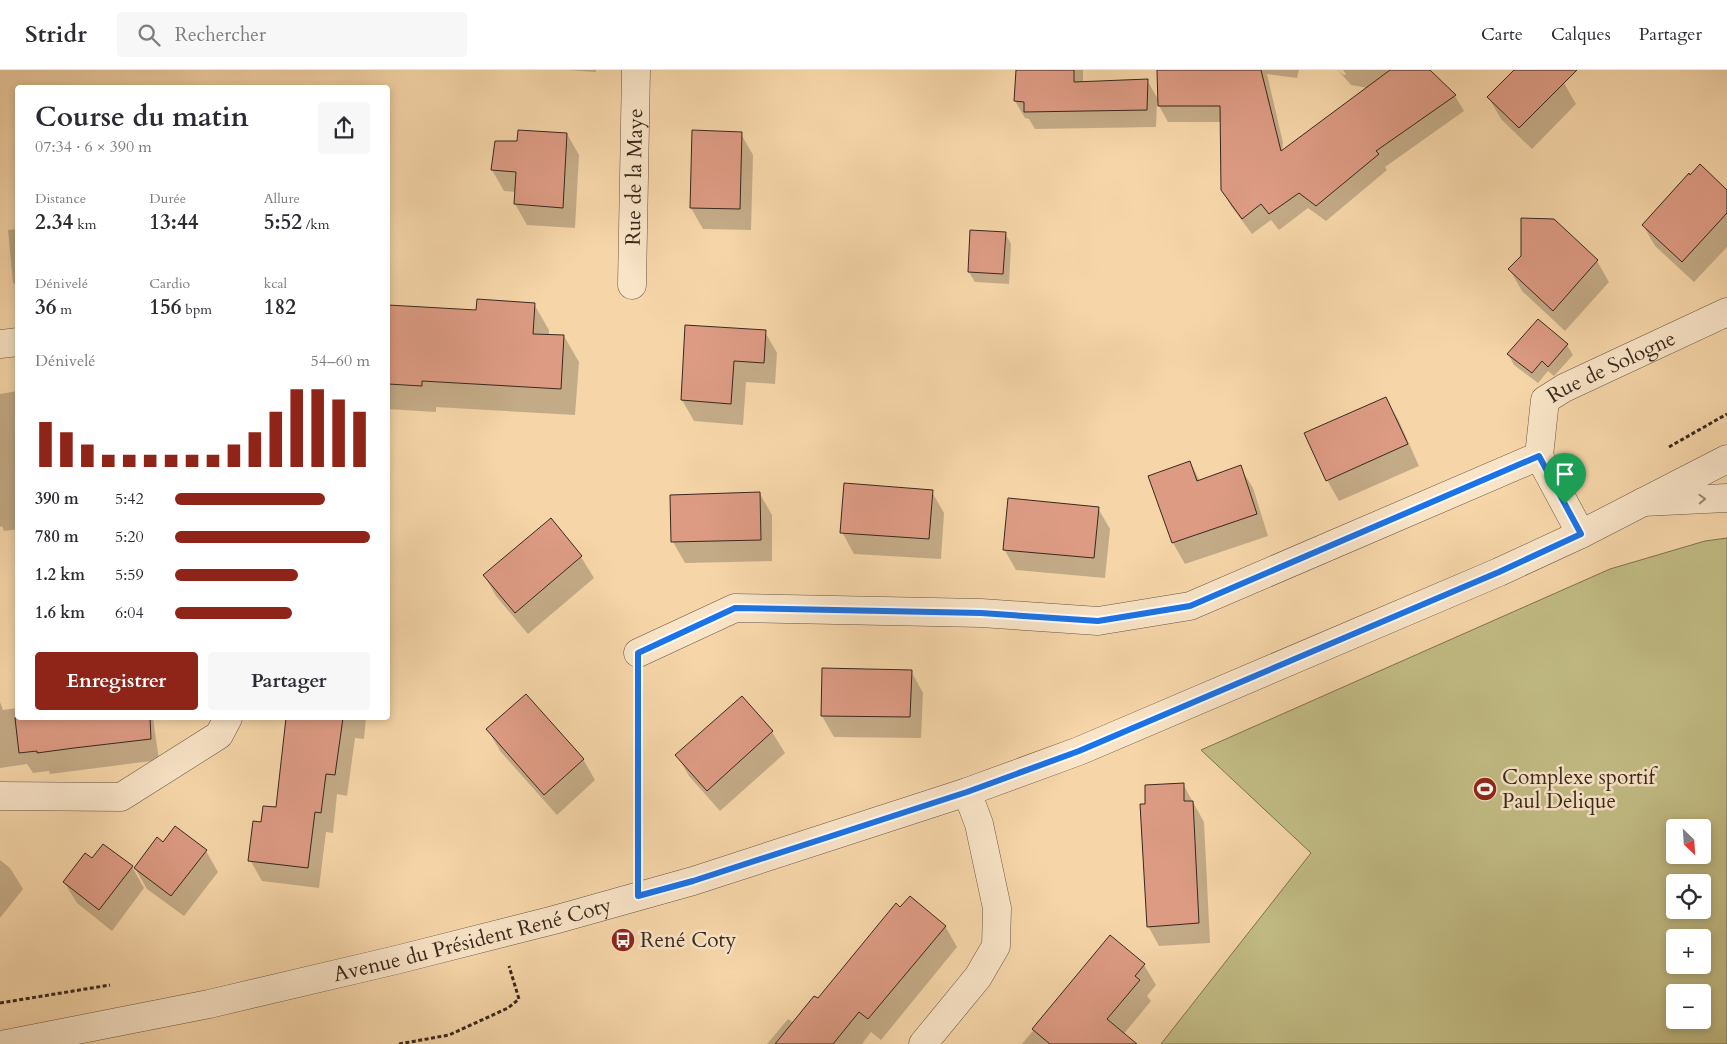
<!DOCTYPE html>
<html lang="fr">
<meta charset="utf-8">
<style>
:root{--surface:#fff;--page:#f7f7f7;--text:#2b2b33;--muted:#7c7c81;--line:#e1e1e2;--accent:#8f2418}
body{margin:0;font-family:Cardo,serif;background:var(--page);color:var(--text);height:100vh;display:flex;flex-direction:column;font-size:19px;white-space:nowrap}
*{box-sizing:border-box;margin:0}
p{font-size:16px;color:var(--muted)}
.icon{flex:none;width:28px;height:28px;fill:none;stroke:currentColor;stroke-width:2;stroke-linecap:round;stroke-linejoin:round}
.map{position:relative;flex:1;overflow:hidden}
.details{position:absolute;left:15px;top:15px;width:375px;height:635px;display:flex;flex-direction:column;background:var(--surface);border-radius:5px;box-shadow:0 2px 8px #0003}
.details>*{flex:none}
.needle{width:32px;rotate:155deg}
.tools{position:absolute;left:1666px;top:749px;display:grid;gap:10px}
.tools a{display:grid;place-items:center;width:45px;height:45px;border-radius:5px;background:var(--surface);box-shadow:0 2px 8px #0003;font-size:25px}
.pin{position:absolute;display:grid;place-items:center;width:42px;height:42px;color:#fff;margin:-51px -21px;border-radius:50% 50% 50% 0;rotate:-45deg;box-shadow:0 0 5px #0007}
.pin .icon{rotate:45deg}
.round{display:grid;place-items:center;flex:none;width:52px;height:52px;border-radius:5px;background:var(--page)}
.headline{display:flex;align-items:center;justify-content:space-between;height:85px;padding:0 20px}
h1{font-size:28px;font-weight:700;line-height:38px}
.metrics{display:grid;grid-template-columns:repeat(3,1fr);gap:8px;height:85px;padding:5px 20px}
.metrics div{display:grid;align-content:center}
.metrics b{font-size:21px;font-weight:700}
.metrics small{font-size:14px;font-weight:400}
.metrics p{font-size:14px}
.chart{height:140px;padding:10px 20px}
.chart p{display:flex;justify-content:space-between}
.chart svg{width:100%;height:90px;margin-top:5px;stroke:var(--accent);stroke-width:6}
.primary-button{display:flex;gap:10px;margin-top:auto;padding:10px 20px}
.primary-button a{flex:1;height:58px;border-radius:5px;background:var(--accent);color:#fff;font-size:20px;font-weight:700;line-height:58px;text-align:center}
.primary-button a+a{background:var(--page);color:var(--text)}
ul{padding:0 20px;list-style:none;font-size:16px}
li{display:grid;grid-template-columns:80px 60px 1fr;align-items:center;height:38px}
li i{height:12px;border-radius:6px;background:var(--accent)}
header{display:flex;align-items:center;gap:30px;box-sizing:border-box;height:70px;padding:0 25px;background:var(--surface);border-bottom:1px solid var(--line)}
header strong{font-size:24px}
nav{display:flex;gap:28px;margin-inline-start:auto;font-size:18px}
.search{width:350px;height:45px;background:var(--page);display:flex;align-items:center;gap:12px;box-sizing:border-box;padding:0 18px;border-radius:5px;color:var(--muted);font-size:19px}
.map>svg:first-child{display:block}
.green{fill:#c2bc84;stroke:#7d7250;fill-rule:evenodd}
.shadow{fill:#0003}
.building{fill:#dd9b84;stroke:#38281d}
.lines{fill:none;stroke-linecap:round;stroke-linejoin:round}
.minor-casing{stroke:#685440;stroke-width:29}
.tertiary-casing{stroke:#685440;stroke-width:29}
.path{stroke:#38281d;stroke-width:3;stroke-dasharray:4 2.5;stroke-linecap:butt}
.minor{stroke:#f9e4c7;stroke-width:28}
.tertiary{stroke:#f9e4c7;stroke-width:28}
.oneway{stroke:#988672}
.route-casing{stroke:#fff;stroke-width:10}
.route{stroke:#1a73e8;stroke-width:6}
.labels{text-anchor:middle;dominant-baseline:central;stroke-width:5;stroke-linejoin:round;paint-order:stroke}
.street-label{font-size:21px;fill:#38281d;stroke:#f9e4c7}
.poi-label{font-size:21px;fill:#38281d;stroke:#f9e4c7;text-anchor:start}
</style>
<header>
<strong>Stridr</strong>
<div class="search"><svg class="icon" aria-label="search" viewBox="0 0 24 24"><circle cx="10" cy="10" r="6"/><path d="M15 15l6 6"/></svg>Rechercher</div>
<nav><a>Carte</a><a>Calques</a><a>Partager</a></nav>
</header>
<div class="map">
<svg width="1727" height="974" viewBox="0 0 1727 974">
<rect width="100%" height="100%" fill="#f6d6a9"/>
<filter id="stains"><feTurbulence type="fractalNoise" baseFrequency=".004" numOctaves="4"/><feColorMatrix values="0 0 0 0 .2 0 0 0 0 .09 0 0 0 0 .02 0 0 0 .5 -.17"/></filter>
<radialGradient id="worn" r=".72"><stop offset=".6" stop-color="#630" stop-opacity="0"/><stop offset="1" stop-color="#630" stop-opacity=".3"/></radialGradient>
<!-- green -->
<path class="green" d="M1727 468V974H1161L1311 783 1201 680 1610 499 1705 471ZM1675 758H1702V785H1675ZM1702 812V840H1675V812ZM1675 868H1702V895H1675ZM1675 922H1702V950H1675Z"/>
<!-- shadow -->
<g class="shadow">
<polygon points="567,0 596,0 596,2"/>
<polygon points="1017,0 1083,0 1083,13 1147,10 1159,31 1158,0 1299,0 1297,8 1267,4 1283,73 1282,82 1368,18 1351,15 1338,0 1344,5 1346,4 1343,0 1428,0 1455,26 1464,41 1385,97 1387,100 1326,151 1308,138 1279,160 1271,150 1252,164 1231,136 1222,119 1221,52 1168,52 1157,32 1156,57 1035,59 1029,49 1025,48 1015,31"/>
<polygon points="1516,0 1550,0 1564,13 1576,34 1532,79 1501,49 1489,28"/>
<polygon points="567,64 579,85 575,158 527,155 515,134 516,122 504,121 492,100 496,72 519,72"/>
<polygon points="741,64 753,85 751,160 703,159 691,138"/>
<polygon points="1727,122 1727,177 1694,212 1655,176 1643,155"/>
<polygon points="18,159 18,219 13,212 8,160"/>
<polygon points="1005,163 1011,174 1009,214 975,212 969,202"/>
<polygon points="1597,191 1609,212 1565,261 1522,221 1510,200"/>
<polygon points="534,234 549,260 549,266 564,266 579,292 575,345 436,337 436,342 388,339 388,250"/>
<polygon points="765,262 777,283 775,314 746,312 743,355 694,351 682,330"/>
<polygon points="1567,275 1573,285 1554,306 1548,301 1538,313 1514,295 1508,284"/>
<polygon points="17,321 18,459 4,461 2,456 0,457 0,324"/>
<polygon points="1385,328 1398,349 1419,396 1339,431 1327,410"/>
<polygon points="1190,392 1200,411 1240,397 1253,418 1268,466 1185,494 1173,473 1150,406"/>
<polygon points="932,422 944,443 941,489 854,484 842,462"/>
<polygon points="760,424 772,445 772,491 685,493 673,472 671,427"/>
<polygon points="1098,438 1110,459 1105,508 1016,500 1004,479"/>
<polygon points="550,450 581,487 594,508 528,564 496,526 484,505"/>
<polygon points="824,599 911,601 923,623 921,668 834,667 822,646"/>
<polygon points="742,627 772,662 785,683 720,741 689,706 677,685"/>
<polygon points="0,632 3,640 18,638 18,648 153,648 159,690 50,704 49,701 33,703 27,694 0,698"/>
<polygon points="298,648 366,648 364,669 355,668 347,726 337,724 333,763 326,762 319,818 262,811 250,790 262,753 277,738 292,701"/>
<polygon points="488,660 583,689 595,710 557,745 500,681"/>
<polygon points="1183,714 1204,752 1210,873 1159,876 1148,856 1147,735"/>
<polygon points="163,773 206,781 218,802 184,846 147,819 135,798"/>
<polygon points="0,790 10,798 23,819 0,848"/>
<polygon points="92,790 132,797 144,818 112,861 77,833 64,812"/>
<polygon points="900,839 945,856 957,877 881,970 871,962 862,974 767,974 788,949 794,953 818,930"/>
<polygon points="1110,867 1144,895 1156,915 1147,926 1151,931 1122,966 1126,974 1022,974"/>
</g>
<!-- building -->
<g class="building">
<polygon points="1016,0 1074,0 1074,12 1148,9 1147,40 1024,42 1024,32 1014,31"/>
<polygon points="1157,0 1261,0 1281,81 1390,0 1430,0 1456,25 1376,81 1379,84 1316,136 1299,123 1269,144 1261,134 1242,149 1221,120 1220,36 1158,36"/>
<polygon points="1514,0 1577,0 1519,58 1487,27"/>
<polygon points="518,60 567,63 563,138 514,134 516,102 491,100 495,71 517,71"/>
<polygon points="692,60 742,62 740,139 690,138"/>
<polygon points="1700,94 1727,120 1727,143 1682,192 1642,155 1689,103 1690,105"/>
<polygon points="1521,148 1554,149 1598,190 1553,241 1508,199 1521,186"/>
<polygon points="970,160 1006,162 1003,204 968,202"/>
<polygon points="477,229 535,233 533,264 564,265 561,319 422,311 422,316 388,314 388,235 476,240"/>
<polygon points="1538,249 1568,274 1548,297 1542,291 1532,303 1507,284"/>
<polygon points="685,255 766,260 764,293 734,291 731,334 681,330"/>
<polygon points="1386,327 1408,374 1326,411 1304,363"/>
<polygon points="1190,391 1197,411 1241,395 1257,444 1172,473 1148,406"/>
<polygon points="844,413 933,420 929,469 840,463"/>
<polygon points="760,422 761,470 671,472 670,425"/>
<polygon points="1008,428 1099,437 1094,488 1003,480"/>
<polygon points="551,448 582,486 515,543 483,505"/>
<polygon points="822,598 912,600 910,647 821,646"/>
<polygon points="526,624 584,689 544,725 486,659"/>
<polygon points="742,626 773,661 707,721 675,685"/>
<polygon points="15,648 150,648 151,669 74,678 37,683 37,681 19,683"/>
<polygon points="286,648 343,648 335,705 326,704 321,743 315,742 308,798 248,791 253,751 261,752 263,736 276,737"/>
<polygon points="1184,713 1184,731 1193,731 1199,853 1147,857 1140,734 1145,734 1145,715"/>
<polygon points="175,756 207,780 171,826 134,798 157,767 163,772"/>
<polygon points="103,774 133,796 99,840 63,812 85,783 92,788"/>
<polygon points="910,826 946,856 868,949 859,942 833,974 775,974 814,926 818,928 896,833 900,837"/>
<polygon points="1110,865 1145,894 1135,906 1140,910 1107,949 1137,974 1050,974 1032,959"/>
</g>
<g class="lines">
<!-- minor casing -->
<g class="minor-casing">
<g id="minor">
<path id="s1" d="M632 215 636 0"/>
<polyline points="0,274 18,272"/>
<polyline points="1643,432 1727,428"/>
<path id="s2" d="M1581 464 1539 386 1545 330 1564 318 1727 242"/>
<polyline points="638,583 735,538 981,543 1098,551 1190,536 1539,386"/>
<polyline points="0,726 121,727 219,665 228,648"/>
<polyline points="923,974 978,907 996,876 997,838 979,754 967,722"/>
</g>
</g>
<!-- tertiary casing -->
<g class="tertiary-casing">
<g id="tertiary">
<path id="s3" d="M6 974 209 934 396 890 554 850 693 811 967 722 1079 681 1499 502 1581 464 1727 389"/>
</g>
</g>
<!-- path -->
<g class="path">
<polyline points="1669,377 1727,344"/>
<polyline points="638,791 638,617"/>
<polyline points="0,933 110,915"/>
<polyline points="399,974 449,965 508,938 519,929 509,896"/>
</g>
<!-- minor -->
<use href="#minor" class="minor"/>
<!-- tertiary -->
<use href="#tertiary" class="tertiary"/>
</g>
<!-- one-way arrows -->
<defs><path id="oneway-chevron" d="M-2-3.5L2.5 0L-2 3.5" fill="none" stroke-width="1.6" stroke-linecap="round" stroke-linejoin="round" transform="scale(1.25)"/></defs>
<use class="oneway" href="#oneway-chevron" transform="translate(1702 429) rotate(-2)"/>
<g class="lines">
<!-- route casing -->
<g class="route-casing">
<polygon id="route" points="1539,386 1581,464 1499,502 1079,681 967,722 693,811 638,826 638,583 735,538 981,543 1098,551 1190,536"/>
</g>
<!-- route -->
<use href="#route" class="route"/>
</g>
<!-- icons -->
<defs>
<g id="stadium-disc" transform="scale(1.25)"><circle r="9.5" fill="#8f2418" stroke="#f9e4c7"/><path d="M0-5a6.5 5 0 1 0 0 10a6.5 5 0 1 0 0-10ZM-3.5-1.8h7v3.6h-7Z" fill="#fff"/></g>
<g id="bus-disc" transform="scale(1.25)"><circle r="9.5" fill="#8f2418" stroke="#f9e4c7"/><path d="M-5-6H5V4H4V6H2V4H-2V6H-4V4H-5ZM-3.5-4V0h7V-4ZM-3.5 1.2v1.5H-2V1.2ZM2 1.2v1.5H3.5V1.2Z" fill="#fff"/></g>
</defs>
<g fill-rule="evenodd">
<use href="#stadium-disc" x="1485" y="719"/>
<use href="#bus-disc" x="623" y="870"/>
</g>
<g class="labels">
<!-- street labels -->
<g class="street-label">
<text stroke="none"><textPath href="#s1" startOffset="108">Rue de la Maye</textPath></text>
<text stroke="none"><textPath href="#s2" startOffset="219">Rue de Sologne</textPath></text>
<text stroke="none"><textPath href="#s3" startOffset="478">Avenue du Président René Coty</textPath></text>
</g>
<!-- poi labels -->
<g class="poi-label">
<text x="1502" y="707">Complexe sportif<tspan x="1502" dy="24">Paul Delique</tspan></text>
<text x="640" y="870">René Coty</text>
</g>
</g>
<rect width="100%" height="100%" filter="url(#stains)"/>
<rect width="100%" height="100%" fill="url(#worn)"/>
</svg>
<div class="tools">
<a><svg class="needle" viewBox="-14 -14 28 28"><path d="M0-13l5 13h-10z" fill="#e53935"/><path d="M0 13l5-13h-10z" fill="#7c7c81"/></svg></a>
<a><svg class="icon" aria-label="locate" viewBox="0 0 24 24"><circle cx="12" cy="12" r="6"/><path d="M12 2v4M12 18v4M2 12h4M18 12h4"/></svg></a>
<a>+</a>
<a>−</a>
</div>
<div class="pin" style="left:1565px;top:434px;background:#1e9e55"><svg class="icon" aria-label="arrive" viewBox="0 0 24 24"><path d="M6 21V4h12l-3 4 3 4H6"/></svg></div>
<section class="details">
<div class="headline"><div><h1>Course du matin</h1><p>07:34 · 6 × 390 m</p></div><a class="round"><svg class="icon" aria-label="share" viewBox="0 0 24 24"><path d="M12 15V3M7 8l5-5 5 5M5 13v7h14v-7"/></svg></a></div>
<div class="metrics">
<div><p>Distance</p><b>2.34<small> km</small></b></div>
<div><p>Durée</p><b>13:44</b></div>
<div><p>Allure</p><b>5:52<small> /km</small></b></div>
</div>
<div class="metrics">
<div><p>Dénivelé</p><b>36<small> m</small></b></div>
<div><p>Cardio</p><b>156<small> bpm</small></b></div>
<div><p>kcal</p><b>182</b></div>
</div>
<div class="chart"><p><span>Dénivelé</span>54–60 m</p>
<svg viewBox="0 0 160 44" preserveAspectRatio="none"><path d="M5 44V22M15 44V27M25 44V33M35 44V38M45 44V38M55 44V38M65 44V38M75 44V38M85 44V38M95 44V33M105 44V27M115 44V17M125 44V6M135 44V6M145 44V11M155 44V17"/></svg>
</div>
<ul>
<li><b>390 m</b>5:42<i style="width:77%"></i></li>
<li><b>780 m</b>5:20<i style="width:100%"></i></li>
<li><b>1.2 km</b>5:59<i style="width:63%"></i></li>
<li><b>1.6 km</b>6:04<i style="width:60%"></i></li>
</ul>
<div class="primary-button"><a>Enregistrer</a><a>Partager</a></div>
</section>
</div>
